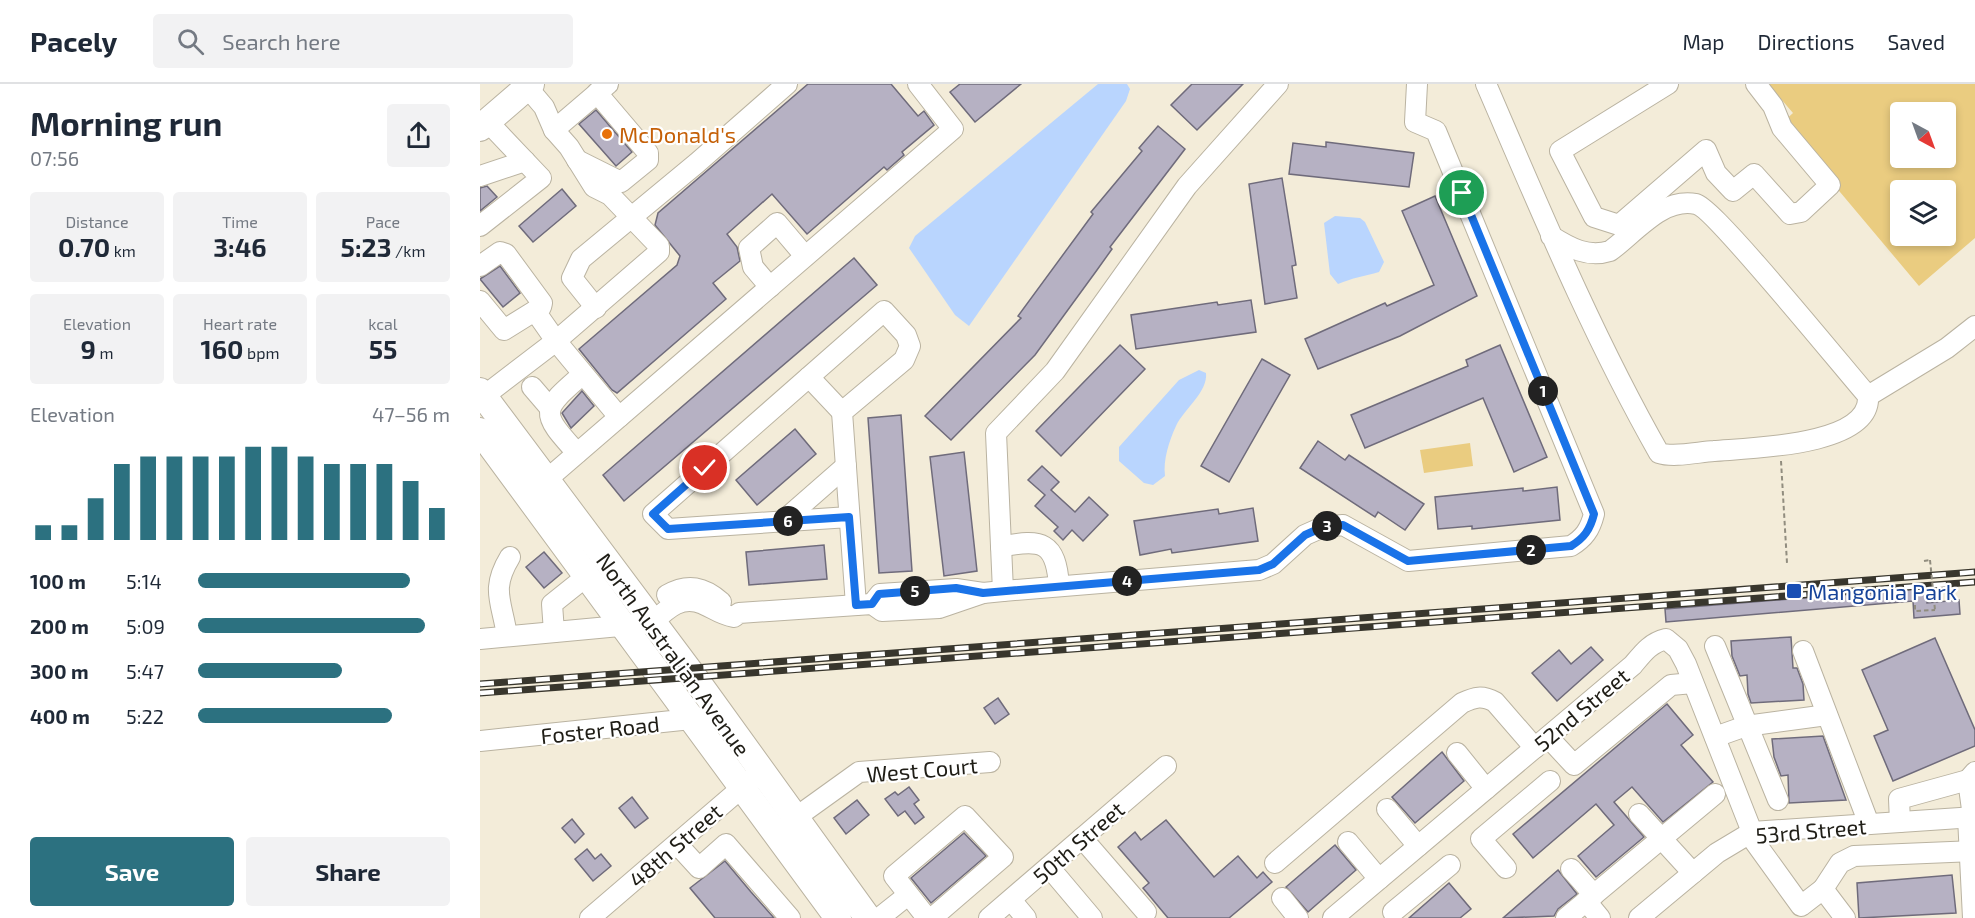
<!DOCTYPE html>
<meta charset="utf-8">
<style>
:root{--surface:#fff;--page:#f2f2f3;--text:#1f2937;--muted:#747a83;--line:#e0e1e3;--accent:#2c7180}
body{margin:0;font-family:"Exo 2",sans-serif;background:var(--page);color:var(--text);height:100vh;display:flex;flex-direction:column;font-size:22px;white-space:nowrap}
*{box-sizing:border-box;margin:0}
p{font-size:20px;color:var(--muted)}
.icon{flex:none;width:33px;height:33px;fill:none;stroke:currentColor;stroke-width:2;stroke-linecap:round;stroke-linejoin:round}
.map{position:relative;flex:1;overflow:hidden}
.side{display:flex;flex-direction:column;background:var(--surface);width:480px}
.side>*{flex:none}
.needle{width:39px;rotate:139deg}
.buttons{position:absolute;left:1410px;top:18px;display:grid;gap:12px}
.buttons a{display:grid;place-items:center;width:66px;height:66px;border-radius:6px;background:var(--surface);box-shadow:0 3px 9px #0003;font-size:30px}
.pin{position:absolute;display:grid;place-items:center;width:51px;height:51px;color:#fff;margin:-26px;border:3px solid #fff;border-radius:50%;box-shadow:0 2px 6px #0007}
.km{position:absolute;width:30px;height:30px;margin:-15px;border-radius:50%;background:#222;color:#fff;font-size:16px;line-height:30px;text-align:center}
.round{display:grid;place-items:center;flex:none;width:63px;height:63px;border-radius:6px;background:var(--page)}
.headline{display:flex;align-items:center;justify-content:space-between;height:102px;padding:0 30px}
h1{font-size:33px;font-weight:700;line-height:45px}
.stats{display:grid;grid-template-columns:repeat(3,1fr);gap:9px;height:102px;padding:6px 30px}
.stats div{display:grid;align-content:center;border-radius:6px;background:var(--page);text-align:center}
.stats b{font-size:26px;font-weight:700}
.stats small{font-size:16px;font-weight:400}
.stats p{font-size:16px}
.chart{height:168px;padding:12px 30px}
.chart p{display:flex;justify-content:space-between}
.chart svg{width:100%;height:108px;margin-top:6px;stroke:var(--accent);stroke-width:6}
.cta{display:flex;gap:12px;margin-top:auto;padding:12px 30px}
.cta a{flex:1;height:69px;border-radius:6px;background:var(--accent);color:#fff;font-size:24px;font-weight:700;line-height:69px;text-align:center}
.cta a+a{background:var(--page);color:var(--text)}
ul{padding:0 30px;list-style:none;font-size:20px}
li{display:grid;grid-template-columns:96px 72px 1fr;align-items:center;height:45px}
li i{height:15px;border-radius:8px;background:var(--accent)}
header{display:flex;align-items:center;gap:36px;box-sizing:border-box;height:84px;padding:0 30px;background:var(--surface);border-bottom:2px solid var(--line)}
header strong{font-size:28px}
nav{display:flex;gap:33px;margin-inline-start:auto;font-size:21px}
.search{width:420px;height:54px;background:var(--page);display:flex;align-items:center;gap:15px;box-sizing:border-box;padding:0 21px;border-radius:6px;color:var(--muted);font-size:22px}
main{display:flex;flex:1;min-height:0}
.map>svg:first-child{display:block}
.green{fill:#eacc80;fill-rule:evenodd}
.water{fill:#b9d5fe}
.building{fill:#b6b1c3;stroke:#6f6b7b;stroke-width:1.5}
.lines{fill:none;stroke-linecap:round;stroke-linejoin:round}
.minor-casing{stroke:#bab3a1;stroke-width:22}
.major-casing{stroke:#bab3a1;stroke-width:28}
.path{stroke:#918d7f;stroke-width:2;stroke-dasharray:4.5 3;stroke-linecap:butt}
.minor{stroke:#fff;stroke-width:20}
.major{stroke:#fff;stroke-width:26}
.rail-casing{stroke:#38362d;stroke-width:7}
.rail{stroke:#fff;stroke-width:4.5;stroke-dasharray:14;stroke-linecap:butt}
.path-bridge{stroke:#918d7f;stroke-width:2;stroke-dasharray:4.5 3;stroke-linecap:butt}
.route-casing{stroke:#fff;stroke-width:12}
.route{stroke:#1a73e8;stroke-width:8}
.food-dot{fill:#e8710a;stroke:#fff;stroke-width:2}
.transit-dot{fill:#1a4fb4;stroke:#fff;stroke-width:2}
.labels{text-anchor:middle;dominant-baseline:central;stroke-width:4.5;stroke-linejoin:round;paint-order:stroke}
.food-label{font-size:22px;fill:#c56008;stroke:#fff;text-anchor:start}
.transit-label{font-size:22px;fill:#164399;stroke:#fff;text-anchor:start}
.street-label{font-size:22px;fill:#1f1d16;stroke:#fff}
</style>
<header>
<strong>Pacely</strong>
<div class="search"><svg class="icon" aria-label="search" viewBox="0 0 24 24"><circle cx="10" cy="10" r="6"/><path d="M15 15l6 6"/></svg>Search here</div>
<nav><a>Map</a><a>Directions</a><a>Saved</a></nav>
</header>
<main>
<section class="side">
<div class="headline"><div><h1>Morning run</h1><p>07:56</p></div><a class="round"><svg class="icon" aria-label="share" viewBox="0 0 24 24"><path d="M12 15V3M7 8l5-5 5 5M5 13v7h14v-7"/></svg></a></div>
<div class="stats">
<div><p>Distance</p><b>0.70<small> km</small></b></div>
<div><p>Time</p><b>3:46</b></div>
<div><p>Pace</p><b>5:23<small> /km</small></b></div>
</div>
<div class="stats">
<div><p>Elevation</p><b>9<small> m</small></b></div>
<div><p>Heart rate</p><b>160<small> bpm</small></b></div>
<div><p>kcal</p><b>55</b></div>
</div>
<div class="chart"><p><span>Elevation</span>47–56 m</p>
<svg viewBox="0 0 160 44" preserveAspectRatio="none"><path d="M5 44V38M15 44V38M25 44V27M35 44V13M45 44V10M55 44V10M65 44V10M75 44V10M85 44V6M95 44V6M105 44V10M115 44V13M125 44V13M135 44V13M145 44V20M155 44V31"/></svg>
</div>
<ul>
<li><b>100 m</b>5:14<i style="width:84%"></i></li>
<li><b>200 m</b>5:09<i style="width:90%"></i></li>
<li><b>300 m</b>5:47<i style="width:57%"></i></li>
<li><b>400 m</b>5:22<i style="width:77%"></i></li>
</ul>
<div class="cta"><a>Save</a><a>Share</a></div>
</section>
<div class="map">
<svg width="1495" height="834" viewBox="0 0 1495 834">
<rect width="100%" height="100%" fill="#f3ecd9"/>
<!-- green -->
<g class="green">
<path d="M1288 0H1495V154L1439 202 1302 39 1313 29ZM1420 28H1466V74H1420ZM1420 106H1466V152H1420Z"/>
<polygon points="990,359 993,382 944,389 940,366"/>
</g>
<!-- water -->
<g class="water">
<polygon points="618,0 647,0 650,5 646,17 489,242 475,231 429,164 435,152"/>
<path d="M855 132 880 134 885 138 904 178 899 188C885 192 872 194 858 200L850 190 844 139Z"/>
<path d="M719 286 726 289C728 308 704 325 696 342 689 357 683 376 685 392L673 401 664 399 639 377V363L699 296Z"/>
</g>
<!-- building -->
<g class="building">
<polygon points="328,0 411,0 438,32 444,27 454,41 422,68 424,71 407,86 404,83 327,150 292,110 247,150 257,163 260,177 233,199 246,215 137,309 132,306 99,265 197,181 200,172 175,141 178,129"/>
<polygon points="480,0 541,0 495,38 470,8"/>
<polygon points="712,0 763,0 717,46 691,21"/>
<polygon points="116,26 152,68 136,82 99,40"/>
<polygon points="678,42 705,65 630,163 632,165 617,186 555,271 471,356 445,332 541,234 538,232 613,130 611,128 662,67 659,64"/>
<polygon points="846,58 934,69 929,103 809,90 813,59 846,63"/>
<polygon points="802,94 816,181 812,182 817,214 785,220 769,100"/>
<polygon points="7,102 17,113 0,127 0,104"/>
<polygon points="82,105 96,122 53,158 39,142"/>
<polygon points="955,112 997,212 920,252 838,285 825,255 905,219 907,222 954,201 922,127"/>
<polygon points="374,174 397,201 144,417 123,391"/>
<polygon points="20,182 40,209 23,223 0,195"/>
<polygon points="771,216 776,248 656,265 651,231 737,218 738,221"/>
<polygon points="640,261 665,285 581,372 556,347"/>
<polygon points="1020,261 1067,373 1034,388 1003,314 885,364 871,331 988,282 986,276"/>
<polygon points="782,275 810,291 749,398 721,382"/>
<polygon points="102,307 114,322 91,344 82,329"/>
<polygon points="421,331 432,487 399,489 388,334"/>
<polygon points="315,345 336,370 277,421 256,396"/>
<polygon points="838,357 865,376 869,371 944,420 925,446 898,428 895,433 820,384"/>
<polygon points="484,368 497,487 464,492 450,373"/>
<polygon points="562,382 579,398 571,406 595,428 609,413 628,431 603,457 592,446 583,456 574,447 578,443 555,422 565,411 548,396"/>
<polygon points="1077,403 1080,436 992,445 992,442 958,445 955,413 1043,404 1043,407"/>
<polygon points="773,424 778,457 692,469 691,465 660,471 654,437 738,425 739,430"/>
<polygon points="344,461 347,495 269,501 266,468"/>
<polygon points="64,468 82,489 64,504 46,483"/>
<polygon points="1446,504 1447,519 1479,516 1480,530 1434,534 1433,517 1186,538 1185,525"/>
<polygon points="1311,553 1313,584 1317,584 1323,600 1324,616 1271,619 1268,610 1267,591 1260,592 1252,572 1251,557"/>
<polygon points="1455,554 1495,646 1495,662 1413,697 1394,652 1408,646 1382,586"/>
<polygon points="1111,563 1123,576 1077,617 1052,589 1079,566 1091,580"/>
<polygon points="518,614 529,630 515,640 504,624"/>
<polygon points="1187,620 1213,651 1201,661 1233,698 1183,738 1152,703 1134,718 1164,753 1116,793 1098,772 1134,741 1116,720 1053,774 1033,750"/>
<polygon points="1343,652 1366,716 1309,719 1308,691 1301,692 1294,673 1292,655"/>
<polygon points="962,668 984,697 935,739 912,713"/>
<polygon points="429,703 439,716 434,720 444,733 435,740 425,727 418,732 405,715 415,708 418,711"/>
<polygon points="152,713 168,734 155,744 139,724"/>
<polygon points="377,716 389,731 366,750 354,734"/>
<polygon points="92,735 104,750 95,759 82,744"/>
<polygon points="686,736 734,793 758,772 777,794 783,788 792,798 749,834 688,834 663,804 669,799 638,763 655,748 661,756"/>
<polygon points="484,749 506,772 451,819 431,794"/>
<polygon points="855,761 876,786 828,828 806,803"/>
<polygon points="107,765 115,775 121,770 131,782 113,797 95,775"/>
<polygon points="245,777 271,808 294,834 235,834 210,804"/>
<polygon points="1078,786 1097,810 1078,825 1074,832 1023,834"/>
<polygon points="1472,791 1476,829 1379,834 1377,799"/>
<polygon points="969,799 991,825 980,834 929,834"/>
</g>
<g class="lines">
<!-- minor casing -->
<g class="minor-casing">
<g id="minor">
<path d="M1006 0C1060 125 1112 251 1179 369 1194 374 1218 368 1234 367 1266 364 1392 363 1388 312 1366 287 1234 124 1216 120 1182 113 1155 149 1130 167 1108 174 1090 164 1071 152"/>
<polyline points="1188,0 1080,67 1114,133 1139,141 1226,66 1236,89 1253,107 1274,90 1310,130 1321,128 1350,101 1302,44 1293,22 1276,0"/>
<polyline points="74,46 128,0"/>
<polyline points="97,76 141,98 168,76 168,69 117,9"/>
<polyline points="0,92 45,77"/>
<polyline points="0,142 61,94 7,37"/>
<polyline points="0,182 20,168 26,170 62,219 61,223 24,246 0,217"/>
<polyline points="290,203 273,183 269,164 297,139 325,172"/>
<polyline points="116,224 92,194 101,175 217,79 307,0"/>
<polyline points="55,227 76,257 139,333"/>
<polyline points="329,293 362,328"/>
<polyline points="52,303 70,324"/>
<polyline points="4,312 76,257 179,168 179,162 130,111 114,103 89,63 74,46 64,23 47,3"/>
<polyline points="1388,312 1467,264 1495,242"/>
<path d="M97 369C60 328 60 327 103 290"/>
<polyline points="57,404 473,45 438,0"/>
<polyline points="369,433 188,445 173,430 404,227 426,251 430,262 424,276 362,328 376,521"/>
<polyline points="302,438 366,382"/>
<path d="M521 463C562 454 576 458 579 502"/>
<polyline points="523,507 516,349 575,287 707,102 798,0"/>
<path d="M187 511C208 499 224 503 241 518"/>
<polyline points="392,520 400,510 476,505 503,509"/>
<polyline points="74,548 72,520 107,492"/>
<path d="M27 552C22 517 10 506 30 473"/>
<path d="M0 555 172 539C186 526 201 510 223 520 235 525 239 530 254 533L259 529 392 520 402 527 459 524 503 509 523 507 779 486 793 480 825 451 843 443 863 441 928 477 1091 462C1104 454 1110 446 1114 430L956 47 935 38 937 0"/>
<polyline points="1235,562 1298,716"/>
<polyline points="1323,567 1389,740"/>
<polyline points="1068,653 1094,681 1191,601 1213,599"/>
<polyline points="1235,653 1266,642 1347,631"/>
<polyline points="0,657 240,632"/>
<polyline points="977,669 1006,705"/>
<polyline points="907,725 938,762"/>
<polyline points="1159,730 1213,789"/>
<polyline points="1488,733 1493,834"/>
<polyline points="1493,733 1488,696 1495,688"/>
<polyline points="315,734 379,688 510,678"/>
<polyline points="1420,738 1419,715 1488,696"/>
<polyline points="1269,750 1321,822 1343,805 1365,834"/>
<polyline points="602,754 666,828"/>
<polyline points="868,758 899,795"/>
<polyline points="197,760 219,784 246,760 310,834"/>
<path d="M795 779 982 619C995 613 1002 611 1015 618L1055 664"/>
<polyline points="569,783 612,834"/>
<polyline points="1026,784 1001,755 1070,697"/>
<polyline points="1091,785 1114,811"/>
<polyline points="1343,805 1360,779 1374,772 1495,767"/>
<polyline points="802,814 818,834"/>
<polyline points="531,816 546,834"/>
<polyline points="1106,817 1120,834"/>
<polyline points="913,828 970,781"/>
<polyline points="110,834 272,695"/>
<polyline points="399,834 428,811"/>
<polyline points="447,834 414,792 485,732 523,773 452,834"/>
<polyline points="509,834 686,682"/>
<path d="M853 834 1153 581C1163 569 1170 559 1186 555L1198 565 1206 580 1272 748"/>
<polyline points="1086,834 1235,710"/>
<polyline points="1159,834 1237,769 1272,748 1495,733"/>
</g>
</g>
<!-- major casing -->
<g class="major-casing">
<g id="major">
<polyline points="0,44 51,0"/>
<polyline points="0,307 214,593 388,834"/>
<polyline points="0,347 358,834"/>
</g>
</g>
<!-- path -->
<g class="path">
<polyline points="1301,377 1307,479"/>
<polyline points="1444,477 1450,476"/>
<polyline points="1435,521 1435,527 1455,526"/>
</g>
<!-- minor -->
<use href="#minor" class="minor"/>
<!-- major -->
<use href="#major" class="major"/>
<!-- rail casing -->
<g class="rail-casing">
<g id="rail">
<polyline points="0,600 1495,488"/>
<polyline points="0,609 1495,498"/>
</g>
</g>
<!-- rail -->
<use href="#rail" class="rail"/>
<!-- path-bridge -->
<polyline class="path-bridge" points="1450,476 1455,526"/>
</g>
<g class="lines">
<!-- route casing -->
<g class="route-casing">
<path id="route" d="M225 384 173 430 188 445 369 433 376 521 392 520 399 510 476 504 503 509 779 486 793 480 825 451 843 443 863 441 928 477 1091 462C1104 454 1110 446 1114 430L982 109"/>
</g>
<!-- route -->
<use href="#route" class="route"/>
</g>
<!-- markers -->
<circle class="food-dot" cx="127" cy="50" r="6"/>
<rect class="transit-dot" x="1306" y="499" width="16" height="16" rx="3"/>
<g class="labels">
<!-- food labels -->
<g class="food-label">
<text x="139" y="50">McDonald's</text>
</g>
<!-- transit labels -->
<g class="transit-label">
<text x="1328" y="507">Mangonia Park</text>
</g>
<!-- street labels -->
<g class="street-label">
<text transform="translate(194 570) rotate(54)">North Australian Avenue</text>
<text transform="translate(1101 625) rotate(-40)">52nd Street</text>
<text transform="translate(120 645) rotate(-6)">Foster Road</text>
<text transform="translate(442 685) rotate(-5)">West Court</text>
<text transform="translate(1331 746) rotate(-5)">53rd Street</text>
<text transform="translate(598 758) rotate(-41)">50th Street</text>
<text transform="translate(195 761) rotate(-41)">48th Street</text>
</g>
</g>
</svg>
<div class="buttons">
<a><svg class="needle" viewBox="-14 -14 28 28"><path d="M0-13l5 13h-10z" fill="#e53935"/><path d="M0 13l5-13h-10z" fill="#747a83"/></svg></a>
<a><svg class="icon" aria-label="layers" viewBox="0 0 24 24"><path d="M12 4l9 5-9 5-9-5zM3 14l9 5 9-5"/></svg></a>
</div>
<div class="pin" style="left:982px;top:109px;background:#1e9e55"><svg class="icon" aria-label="arrive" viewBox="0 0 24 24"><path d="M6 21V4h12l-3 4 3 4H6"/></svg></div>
<div class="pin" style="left:225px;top:384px;background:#d93025"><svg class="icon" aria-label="check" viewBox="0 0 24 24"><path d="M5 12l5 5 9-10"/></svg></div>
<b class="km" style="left:1063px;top:307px">1</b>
<b class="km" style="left:1051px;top:466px">2</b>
<b class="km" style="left:847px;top:442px">3</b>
<b class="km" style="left:647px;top:497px">4</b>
<b class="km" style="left:435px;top:507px">5</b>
<b class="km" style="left:308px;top:437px">6</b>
</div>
</main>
